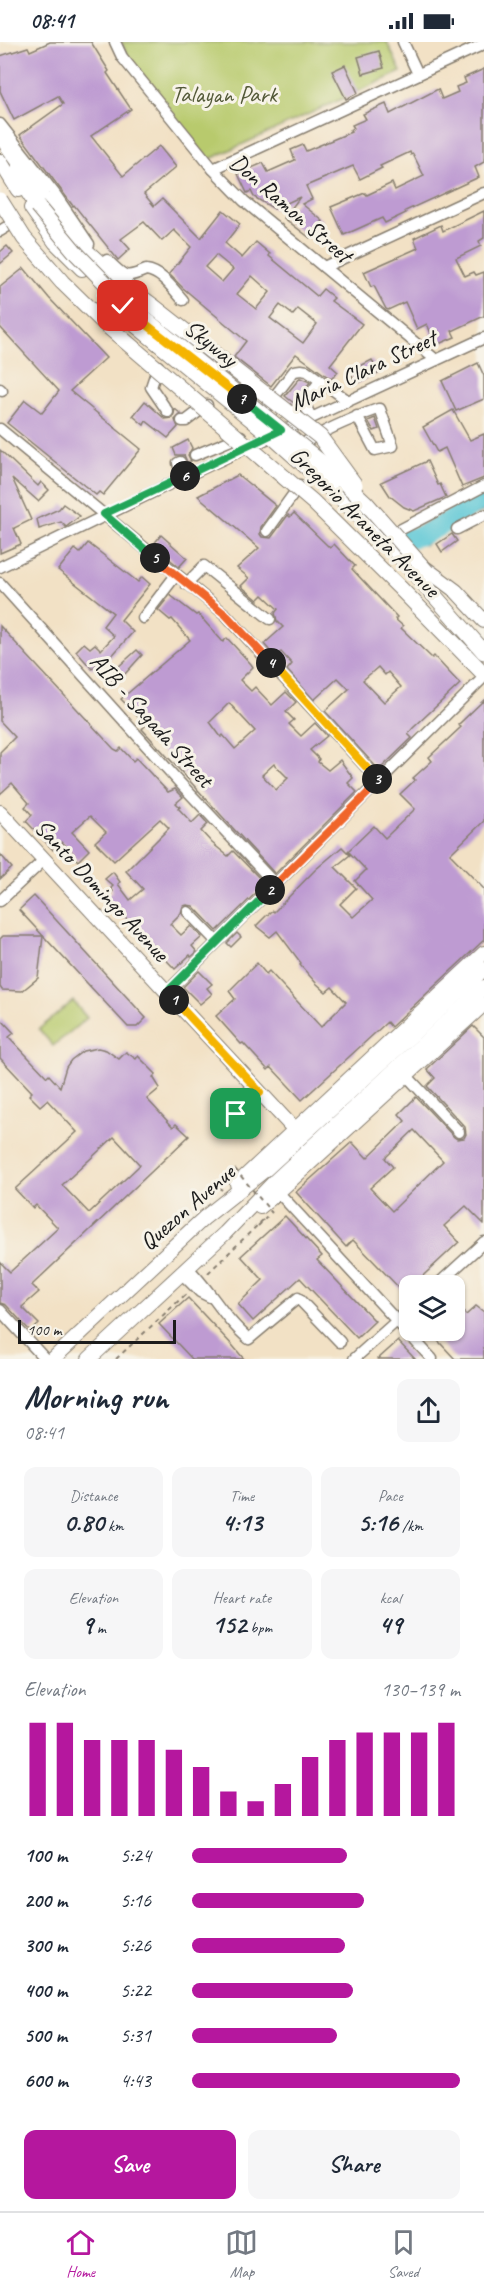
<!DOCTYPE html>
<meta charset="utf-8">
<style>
:root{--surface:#fff;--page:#f6f6f7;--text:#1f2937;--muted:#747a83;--line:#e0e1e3;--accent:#b5179e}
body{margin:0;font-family:Caveat,sans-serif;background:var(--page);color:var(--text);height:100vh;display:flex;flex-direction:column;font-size:22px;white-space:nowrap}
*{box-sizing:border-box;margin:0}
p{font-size:20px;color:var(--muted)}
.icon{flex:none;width:33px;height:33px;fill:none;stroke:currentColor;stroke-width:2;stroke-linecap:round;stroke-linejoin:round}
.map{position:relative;height:1317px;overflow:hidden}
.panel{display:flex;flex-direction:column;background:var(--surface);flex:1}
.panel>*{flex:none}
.buttons{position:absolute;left:399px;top:1233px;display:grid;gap:12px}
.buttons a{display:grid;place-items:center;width:66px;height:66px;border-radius:12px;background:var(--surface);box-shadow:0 2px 4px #0004;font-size:30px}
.scale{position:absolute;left:18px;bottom:15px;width:158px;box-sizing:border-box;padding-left:6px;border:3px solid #1c1c1c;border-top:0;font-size:16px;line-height:21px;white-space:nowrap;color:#1c1c1c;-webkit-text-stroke:4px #f7f3e8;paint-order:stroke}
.pin{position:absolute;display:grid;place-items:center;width:51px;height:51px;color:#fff;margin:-26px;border-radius:12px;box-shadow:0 3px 9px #0006}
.km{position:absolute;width:30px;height:30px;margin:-15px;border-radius:50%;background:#222;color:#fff;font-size:16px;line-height:30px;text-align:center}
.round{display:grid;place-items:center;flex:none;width:63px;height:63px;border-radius:12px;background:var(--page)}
.overview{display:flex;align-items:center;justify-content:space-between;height:102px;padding:0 24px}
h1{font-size:33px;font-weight:700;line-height:45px}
.figures{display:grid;grid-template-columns:repeat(3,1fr);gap:9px;height:102px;padding:6px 24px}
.figures div{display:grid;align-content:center;border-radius:12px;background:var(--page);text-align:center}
.figures b{font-size:26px;font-weight:700}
.figures small{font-size:16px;font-weight:400}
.figures p{font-size:16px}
.chart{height:168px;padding:12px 24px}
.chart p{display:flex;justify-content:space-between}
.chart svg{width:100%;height:108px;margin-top:6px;stroke:var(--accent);stroke-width:6}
.primary-button{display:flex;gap:12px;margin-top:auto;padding:12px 24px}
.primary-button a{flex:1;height:69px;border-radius:12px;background:var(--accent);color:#fff;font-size:24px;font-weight:700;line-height:69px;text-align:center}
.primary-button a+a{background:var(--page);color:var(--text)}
ul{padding:0 24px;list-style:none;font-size:20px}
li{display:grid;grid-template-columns:96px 72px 1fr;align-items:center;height:45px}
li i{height:15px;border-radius:8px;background:var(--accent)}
.status{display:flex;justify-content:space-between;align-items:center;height:42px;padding:0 30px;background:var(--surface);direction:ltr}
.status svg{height:16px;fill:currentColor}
.menu{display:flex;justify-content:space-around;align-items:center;height:84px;border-top:2px solid var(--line);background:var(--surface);font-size:16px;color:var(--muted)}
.menu a{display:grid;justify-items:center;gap:3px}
.menu .active{color:var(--accent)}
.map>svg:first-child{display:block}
.green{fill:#b8ca6d;stroke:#6a7344;stroke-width:1.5}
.water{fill:#5cc7d6;stroke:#3c7279;stroke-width:1.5}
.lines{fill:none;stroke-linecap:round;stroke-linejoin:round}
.river{stroke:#5cc7d6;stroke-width:20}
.building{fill:#be9bd2;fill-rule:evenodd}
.minor-casing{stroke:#877e70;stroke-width:13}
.major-casing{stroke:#877e70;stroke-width:16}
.highway-casing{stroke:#877e70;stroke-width:17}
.path{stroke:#877e70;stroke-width:2;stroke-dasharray:4.5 4.5;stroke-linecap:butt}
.minor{stroke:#fff;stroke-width:10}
.major{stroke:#fff;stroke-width:14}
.highway{stroke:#fff;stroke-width:15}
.highway-bridge-casing{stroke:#877e70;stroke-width:17;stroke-linecap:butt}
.path-bridge{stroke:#877e70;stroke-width:2;stroke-dasharray:4.5 4.5;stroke-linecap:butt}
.highway-bridge{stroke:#fff;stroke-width:15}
.split-1-casing{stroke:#fff;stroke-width:12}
.split-2-casing{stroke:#fff;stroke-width:12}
.split-3-casing{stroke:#fff;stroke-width:12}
.split-4-casing{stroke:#fff;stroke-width:12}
.split-5-casing{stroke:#fff;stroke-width:12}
.split-6-casing{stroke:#fff;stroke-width:12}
.split-7-casing{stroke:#fff;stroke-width:12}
.split-8-casing{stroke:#fff;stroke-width:12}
.split-1{stroke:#f5b400;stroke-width:8}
.split-2{stroke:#22a559;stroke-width:8}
.split-3{stroke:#f0652b;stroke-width:8}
.split-4{stroke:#f5b400;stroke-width:8}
.split-5{stroke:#f0652b;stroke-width:8}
.split-6{stroke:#22a559;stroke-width:8}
.split-7{stroke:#22a559;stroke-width:8}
.split-8{stroke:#f5b400;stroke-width:8}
.labels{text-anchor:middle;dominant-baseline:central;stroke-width:6;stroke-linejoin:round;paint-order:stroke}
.park-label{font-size:24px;fill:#535938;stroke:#f7f3e8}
.street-label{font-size:24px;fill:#1c1c1c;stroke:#f7f3e8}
</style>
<div class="status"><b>08:41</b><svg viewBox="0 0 49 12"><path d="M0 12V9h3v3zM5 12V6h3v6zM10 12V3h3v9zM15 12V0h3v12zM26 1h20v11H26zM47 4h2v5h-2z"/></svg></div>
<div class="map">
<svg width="484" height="1317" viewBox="0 0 484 1317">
<rect width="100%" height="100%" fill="#f7f3e8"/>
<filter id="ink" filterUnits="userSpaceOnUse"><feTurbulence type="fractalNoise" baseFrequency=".0167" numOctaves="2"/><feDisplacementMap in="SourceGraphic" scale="12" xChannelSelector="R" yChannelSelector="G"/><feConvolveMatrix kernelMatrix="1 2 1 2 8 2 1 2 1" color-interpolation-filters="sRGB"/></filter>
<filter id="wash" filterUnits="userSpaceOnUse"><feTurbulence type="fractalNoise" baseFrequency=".008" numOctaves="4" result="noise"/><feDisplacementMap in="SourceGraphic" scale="24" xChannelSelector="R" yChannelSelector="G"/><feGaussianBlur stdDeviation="1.35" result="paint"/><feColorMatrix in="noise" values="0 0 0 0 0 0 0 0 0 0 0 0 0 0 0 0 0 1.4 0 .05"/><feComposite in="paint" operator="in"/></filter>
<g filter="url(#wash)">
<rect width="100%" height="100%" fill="#f2e1c5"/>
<!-- green -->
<g class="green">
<polygon points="121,0 387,0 401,30 208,118 129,17"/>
<polygon points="73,959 87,976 53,1004 39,987"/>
</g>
<!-- water -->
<polygon class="water" points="484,450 484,469 450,486 424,503 409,489"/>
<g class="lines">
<!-- river -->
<path class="river" d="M381 494C422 507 450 474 484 457"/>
</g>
<g id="blocks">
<!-- building -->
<g class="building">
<path d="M50 0H91L109 29 107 31 131 67 91 94 123 134 159 104 176 125 144 152 154 164 162 157 201 196 223 168 240 182 225 201 242 216 256 200 270 212 269 214 317 254 323 247 334 256 331 259 362 282 330 323 338 330 331 337 296 312 271 344 234 315 246 299 183 246 169 232 191 205 174 188 162 199 144 180 121 197 130 207 118 218 74 163 73 164 20 93 63 62 58 54 14 78 0 49V14L28 5 30 9ZM216 213 233 227 222 240 205 225ZM252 234 270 250 256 267 237 252ZM280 263 293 273 298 267 317 282 303 301 270 276Z"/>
<polygon points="379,9 384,26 363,32 358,15"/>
<polygon points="345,23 358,51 346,57 332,29"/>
<polygon points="484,27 484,120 475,125 479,135 405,169 406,171 385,181 382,176 344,193 331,165 365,151 367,153 392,141 395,148 424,134 413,112 411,113 410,110 380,124 382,126 360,137 353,124 306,144 312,157 302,162 323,179 310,196 284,176 300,155 274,167 254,155 251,149 247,151 238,132 263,121 268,130 295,118 291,108 303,103 306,109 351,90 350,88 354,86 352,83 366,77 363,72 386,62 390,72 438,47 442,57 458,50 456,45 466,41 464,36"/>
<polygon points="484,169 484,196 479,199 481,204 456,216 465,234 474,230 476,233 484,230 484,274 452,289 455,295 436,303 427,282 417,287 405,260 388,268 386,267 374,244 371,245 364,230 418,206 414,196 441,183 443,189"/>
<polygon points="7,204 13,211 0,222 0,210"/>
<polygon points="24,226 49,256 106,316 70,349 141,407 103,453 99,450 96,453 7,381 25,358 42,371 59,349 0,285 0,245"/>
<polygon points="372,318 378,331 356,342 350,329"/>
<polygon points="478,321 484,334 484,357 456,369 442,339"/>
<polygon points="300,336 310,340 295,362 285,354"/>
<polygon points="145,359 165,377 173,376 175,367 181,372 175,378 178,385 168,396 146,379 144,383 133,374"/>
<polygon points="453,368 470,398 484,392 484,436 462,445 445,406 437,410 423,385"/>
<polygon points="375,376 379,387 374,389 368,379"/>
<polygon points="188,398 192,406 188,413 191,419 187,420 184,413 176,413 173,406"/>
<polygon points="0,408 38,444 41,440 49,448 38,459 12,436 31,478 14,486 21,502 0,511"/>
<polygon points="427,419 438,443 440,442 446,455 414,469 404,465 390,454 381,440"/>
<path d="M238 433 276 464 261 485 260 492 262 495 271 496 288 473 290 475 294 471 330 506 334 502 355 524 352 527 397 575 395 577 403 584 401 586 432 616 434 614 460 642 413 686 408 692 412 696 379 728 325 669 349 647 338 636 314 658 287 628 292 622 281 610 275 615 264 602 283 585 277 579 275 571 278 567 263 553 258 558 241 544 249 536 237 526 259 506 198 454ZM378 625 385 633 388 630 401 645 384 660 363 638Z"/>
<polygon points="63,462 80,474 66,485 61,480 39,487 37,477 59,467"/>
<polygon points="452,492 457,499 442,510 437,502"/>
<polygon points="161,493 187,516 179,525 153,503"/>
<polygon points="88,501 138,540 142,535 150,542 121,578 133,590 101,626 97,622 92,627 76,609 84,601 90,606 95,602 101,608 114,594 103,584 113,571 58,528 75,507 80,511"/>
<path d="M170 553 196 573 198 572 223 600 227 596 251 622 253 625 240 638 251 649 255 645 272 663 286 650 296 660 286 670 294 678 289 682 301 694 315 681 327 694 310 708 319 717 318 720 328 728 340 718 353 736 348 741 357 750 275 832 142 687 146 683 121 657 190 598 172 577 170 578 158 568ZM229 661 255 689 235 707 223 693 221 695 210 680ZM274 722 288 736 276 748 262 733Z"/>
<polygon points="0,584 114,707 118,709 121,706 133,719 136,716 168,750 175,747 183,755 176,761 180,765 178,766 192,781 200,773 208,782 201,789 212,801 228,814 233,809 265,842 217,889 193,864 187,863 183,864 181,871 170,882 181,893 191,884 202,895 192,904 197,910 191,915 190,913 175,927 105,855 113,849 111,846 113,844 105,837 113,830 120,840 118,842 130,858 143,847 126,829 169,786 160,777 114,819 95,800 106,790 90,774 72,790 89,808 78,819 72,813 74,812 62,800 53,808 26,779 32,773 25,765 29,761 12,741 0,752 0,710 15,695 0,679"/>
<polygon points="137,608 142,613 115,643 108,634"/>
<polygon points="484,658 484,779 450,812 484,847 484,898 391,985 387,980 302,1058 271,1025 268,1028 243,1001 241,1002 216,974 235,957 229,949 257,921 266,932 269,929 321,985 346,960 332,945 326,950 316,941 300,923 301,921 277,889 270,895 256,884 266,874 273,869 274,870 315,828 342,805 350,813 335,825 356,846 340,862 353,875 372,858 355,839 366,828 348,809 374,784 385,796 415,767 400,752 415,738 413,736 432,719 429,715 461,685 458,683"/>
<polygon points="0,812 12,826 0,837"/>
<polygon points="34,854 146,976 137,985 128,985 19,868"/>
<polygon points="237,891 241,895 231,905 227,901"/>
<polygon points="3,894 43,894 38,936 22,949 2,948 0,945 0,897"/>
<polygon points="199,929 212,942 207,946 212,952 200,962 183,945"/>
<path d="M0 976 14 991 9 995 47 1035 49 1033 60 1045 66 1025 71 1018 83 1009 98 1006 106 1008 119 1017 126 1010 136 1017 138 1014 156 1032 153 1035 160 1046 147 1057 173 1085 176 1082 189 1094 32 1243 39 1250 22 1265 39 1282 31 1290 6 1263 0 1261V1220L10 1230 58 1186 36 1163 33 1166 15 1147 77 1090 47 1058 40 1064 29 1053 32 1050 0 1016ZM114 1095 140 1123 89 1171 62 1143Z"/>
<path d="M473 984 484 995V1182L466 1164 444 1184 459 1200 412 1244H410L404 1251 353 1198 346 1205 296 1150 352 1100 367 1116 405 1079 399 1072 416 1055 454 1095 457 1097 464 1096 466 1092 465 1085 427 1044 435 1036 427 1027ZM414 1088 443 1119 392 1169 370 1146 393 1125 385 1116Z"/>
<polygon points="285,1174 322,1214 317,1218 375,1279 357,1296 300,1236 253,1279 238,1262 263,1238 241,1214"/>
<polygon points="188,1256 233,1304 244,1317 192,1317 159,1282"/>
<polygon points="454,1261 466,1273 476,1264 484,1270 484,1317 455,1317 428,1288 454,1288"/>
<polygon points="398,1299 415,1317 378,1317"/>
</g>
</g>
</g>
<g filter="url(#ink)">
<use href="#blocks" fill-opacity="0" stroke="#877e70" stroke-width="1.5"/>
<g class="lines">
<!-- minor casing -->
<g class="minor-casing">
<g id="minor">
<polyline points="115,0 122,15 213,127 244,159 436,318"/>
<polyline points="403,0 418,32"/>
<polyline points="0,82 55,152 89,202"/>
<polyline points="213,127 484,2"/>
<polyline points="0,189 13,181"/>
<path d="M107 218C125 234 123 238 146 228 162 230 173 247 183 258"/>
<polyline points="324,225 484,151"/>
<polyline points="158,324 151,345 168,370"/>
<polyline points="0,347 2,349"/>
<polyline points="261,372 294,329 301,328 307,329 347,358"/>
<polyline points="311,375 304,361 320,339"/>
<polyline points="182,379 186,379 207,363"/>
<polyline points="0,387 226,573 379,739"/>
<path d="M299 404C324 388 350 377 378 367H380L393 404 375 408 357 374"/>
<polyline points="195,413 241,394"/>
<polyline points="180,420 178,421 182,436"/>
<polyline points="457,487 484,473"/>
<polyline points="267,489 300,443"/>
<polyline points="392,492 484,444"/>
<polyline points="0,525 182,436 484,296"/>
<polyline points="0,541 180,741 275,842"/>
<polyline points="186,542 204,524 270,577"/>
<polyline points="143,576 176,533"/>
<polyline points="0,859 44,818"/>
<polyline points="188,870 217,900"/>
<polyline points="167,950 483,636"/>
<polyline points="406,1033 459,1090"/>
<polyline points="224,1083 260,1050"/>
<polyline points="278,1150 432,1317"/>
<path d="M187 1225C210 1247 224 1277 249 1297L298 1256 340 1300"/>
<polyline points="181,1231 200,1250 210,1255"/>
<polyline points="436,1244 484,1200"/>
<polyline points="0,1268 45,1317"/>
<polyline points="354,1317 410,1267"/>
</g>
</g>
<!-- major casing -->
<g class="major-casing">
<g id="major">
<polyline points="0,119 18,148"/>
<polyline points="31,166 55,200 82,227"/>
<polyline points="421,523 456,549 484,579"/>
<polyline points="0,770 294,1087"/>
<polyline points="237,1142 484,911"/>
<polyline points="260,1165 278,1150 484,962"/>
<polyline points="53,1317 204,1176 266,1127 484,927"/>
<polyline points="89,1317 225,1191 275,1139 484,945"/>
</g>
</g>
<!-- highway casing -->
<g class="highway-casing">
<g id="highway">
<polyline points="0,93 41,150"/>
<polyline points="16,131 37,164"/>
<polyline points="47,159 84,207 118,238 153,264"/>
<polyline points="330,446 388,501 484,610"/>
<polyline points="401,547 484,632"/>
</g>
</g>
<!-- path -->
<g class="path">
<polyline points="222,1148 217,1144 228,1133"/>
<polyline points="258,1184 267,1175"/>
<polyline points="208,1231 264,1177"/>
<polyline points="116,1317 186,1252"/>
</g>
<!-- minor -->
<use href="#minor" class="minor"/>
<!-- major -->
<use href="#major" class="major"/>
<!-- highway -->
<use href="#highway" class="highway"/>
<!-- highway-bridge casing -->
<g class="highway-bridge-casing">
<g id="highway-bridge">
<polyline points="0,158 24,196 62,240 104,281 313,460 401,547"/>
<polyline points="37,164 77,212 123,259 333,430 366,461 427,530"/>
<polyline points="104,253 121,271 273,395 330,446"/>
<polyline points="153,264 320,395 355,443"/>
</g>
</g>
<!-- path-bridge -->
<polyline class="path-bridge" points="235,1127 272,1171"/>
<!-- highway-bridge -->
<use href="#highway-bridge" class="highway-bridge"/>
</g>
</g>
<g class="lines" filter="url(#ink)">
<!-- split-1 casing -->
<g class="split-1-casing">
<polyline id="split-1" points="174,958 260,1050 236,1072"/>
</g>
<!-- split-2 casing -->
<g class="split-2-casing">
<polyline id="split-2" points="174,958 167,950 270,848"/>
</g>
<!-- split-3 casing -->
<g class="split-3-casing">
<polyline id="split-3" points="270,848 380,739 377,737"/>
</g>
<!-- split-4 casing -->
<g class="split-4-casing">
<polyline id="split-4" points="271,621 377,737"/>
</g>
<!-- split-5 casing -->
<g class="split-5-casing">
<polyline id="split-5" points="155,516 226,573 271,621"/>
</g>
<!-- split-6 casing -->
<g class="split-6-casing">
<polyline id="split-6" points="155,516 104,472 185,434"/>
</g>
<!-- split-7 casing -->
<g class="split-7-casing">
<polyline id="split-7" points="185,434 281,388 242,357"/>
</g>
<!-- split-8 casing -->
<g class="split-8-casing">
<polyline id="split-8" points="123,264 242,357"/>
</g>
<!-- split-1 -->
<use href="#split-1" class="split-1"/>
<!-- split-2 -->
<use href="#split-2" class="split-2"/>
<!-- split-3 -->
<use href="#split-3" class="split-3"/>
<!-- split-4 -->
<use href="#split-4" class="split-4"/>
<!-- split-5 -->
<use href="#split-5" class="split-5"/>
<!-- split-6 -->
<use href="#split-6" class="split-6"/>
<!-- split-7 -->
<use href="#split-7" class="split-7"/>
<!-- split-8 -->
<use href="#split-8" class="split-8"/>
</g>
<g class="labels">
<!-- park labels -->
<g class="park-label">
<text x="224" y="52">Talayan Park</text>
</g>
<!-- street labels -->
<g class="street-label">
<text transform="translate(291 166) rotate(41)">Don Ramon Street</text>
<text transform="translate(211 301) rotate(39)">Skyway</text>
<text transform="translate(363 328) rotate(-25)">Maria Clara Street</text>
<text transform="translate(365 480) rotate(45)">Gregorio Araneta Avenue</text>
<text transform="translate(152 678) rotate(48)">AIB - Sagada Street</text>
<text transform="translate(102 848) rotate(47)">Santo Domingo Avenue</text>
<text transform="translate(187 1165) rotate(-41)">Quezon Avenue</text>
</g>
</g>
</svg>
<div class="buttons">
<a><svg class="icon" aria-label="layers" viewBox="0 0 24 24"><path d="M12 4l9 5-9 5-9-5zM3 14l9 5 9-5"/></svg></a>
</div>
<div class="scale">100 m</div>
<div class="pin" style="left:236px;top:1072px;background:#1e9e55"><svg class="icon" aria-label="arrive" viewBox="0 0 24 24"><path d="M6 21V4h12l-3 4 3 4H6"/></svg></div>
<div class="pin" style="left:123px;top:264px;background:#d93025"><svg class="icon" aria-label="check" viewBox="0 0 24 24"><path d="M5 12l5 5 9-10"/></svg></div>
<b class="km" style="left:174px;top:958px">1</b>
<b class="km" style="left:270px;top:848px">2</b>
<b class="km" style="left:377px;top:737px">3</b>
<b class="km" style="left:271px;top:621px">4</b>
<b class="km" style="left:155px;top:516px">5</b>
<b class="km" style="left:185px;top:434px">6</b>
<b class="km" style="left:242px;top:357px">7</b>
</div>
<section class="panel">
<div class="overview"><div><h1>Morning run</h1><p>08:41</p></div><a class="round"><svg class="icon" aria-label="share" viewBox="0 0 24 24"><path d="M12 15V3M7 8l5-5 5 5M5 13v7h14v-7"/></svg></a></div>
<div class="figures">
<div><p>Distance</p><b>0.80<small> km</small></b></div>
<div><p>Time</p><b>4:13</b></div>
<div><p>Pace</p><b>5:16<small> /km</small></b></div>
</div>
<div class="figures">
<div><p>Elevation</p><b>9<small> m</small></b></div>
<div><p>Heart rate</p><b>152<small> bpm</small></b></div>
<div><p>kcal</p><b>49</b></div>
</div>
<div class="chart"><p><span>Elevation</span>130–139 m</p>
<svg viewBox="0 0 160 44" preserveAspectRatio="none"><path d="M5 44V6M15 44V6M25 44V13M35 44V13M45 44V13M55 44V17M65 44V24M75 44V34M85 44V38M95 44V31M105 44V20M115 44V13M125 44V10M135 44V10M145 44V10M155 44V6"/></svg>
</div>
<ul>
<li><b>100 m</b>5:24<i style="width:58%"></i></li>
<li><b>200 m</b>5:16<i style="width:64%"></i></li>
<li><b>300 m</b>5:26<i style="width:57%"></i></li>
<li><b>400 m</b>5:22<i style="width:60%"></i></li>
<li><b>500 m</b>5:31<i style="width:54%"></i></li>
<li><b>600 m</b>4:43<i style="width:100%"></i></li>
</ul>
<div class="primary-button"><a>Save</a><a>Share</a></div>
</section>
<nav class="menu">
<a class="active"><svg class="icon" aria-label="home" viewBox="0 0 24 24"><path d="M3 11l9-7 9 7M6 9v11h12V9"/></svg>Home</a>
<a><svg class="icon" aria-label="map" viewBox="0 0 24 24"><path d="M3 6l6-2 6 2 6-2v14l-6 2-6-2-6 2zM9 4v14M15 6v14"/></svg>Map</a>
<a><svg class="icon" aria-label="saved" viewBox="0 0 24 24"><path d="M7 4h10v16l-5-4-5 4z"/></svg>Saved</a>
</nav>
